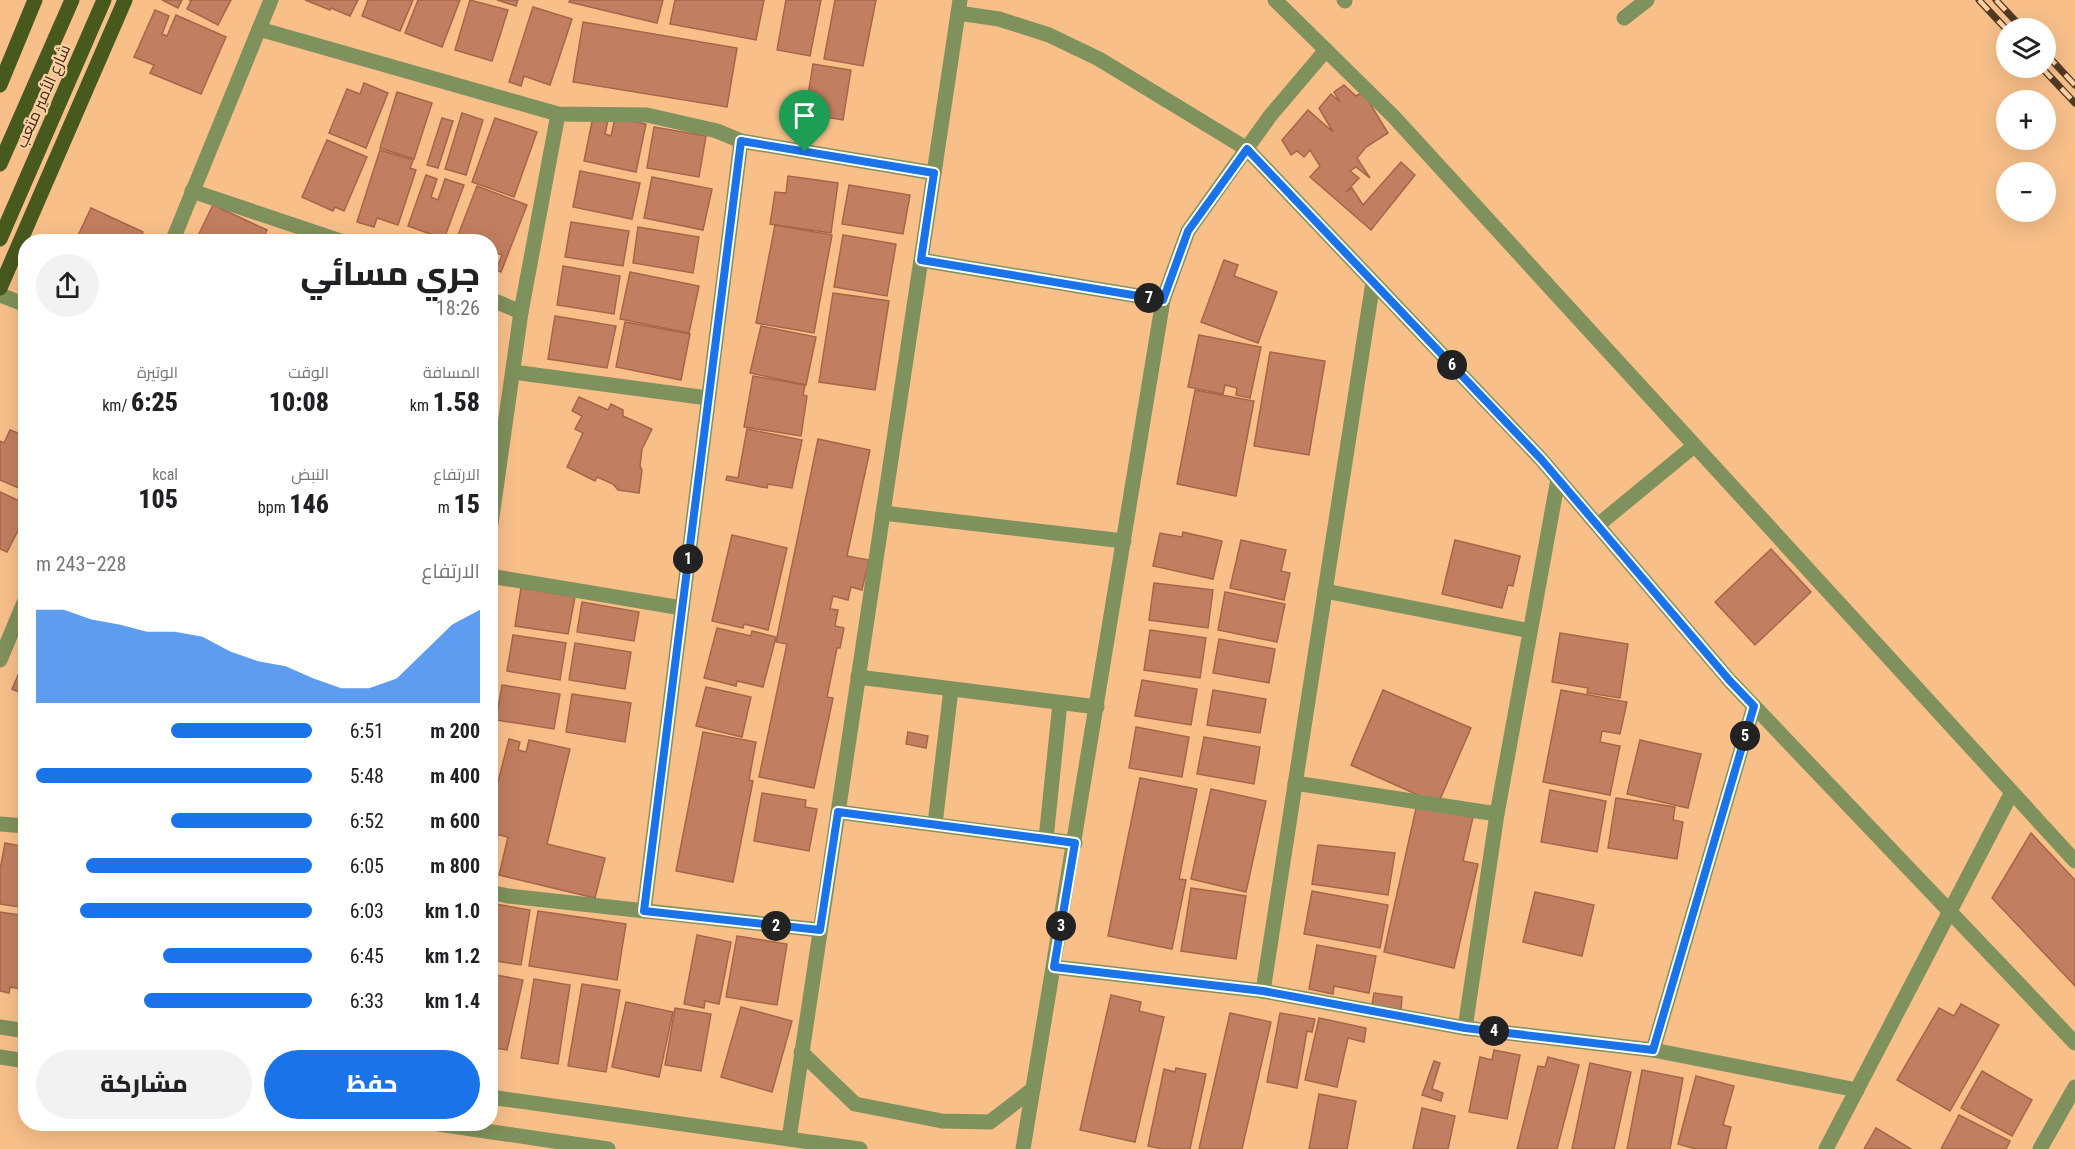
<!DOCTYPE html>
<html lang="ar">
<meta charset="utf-8">
<style>
:root{--surface:#fff;--page:#f2f2f2;--text:#202124;--muted:#757577;--accent:#1a73e8}
body{margin:0;font-family:"Roboto Condensed",Cairo,sans-serif;background:var(--page);color:var(--text);direction:rtl;height:100vh;display:flex;flex-direction:column;font-size:22px;white-space:nowrap}
*{box-sizing:border-box;margin:0}
p{font-size:20px;color:var(--muted)}
.icon{flex:none;width:33px;height:33px;fill:none;stroke:currentColor;stroke-width:2;stroke-linecap:round;stroke-linejoin:round}
.map{position:relative;flex:1;overflow:hidden;direction:ltr}
.details{position:absolute;left:18px;top:234px;width:480px;height:897px;display:flex;flex-direction:column;background:var(--surface);border-radius:24px;box-shadow:0 6px 24px #0002;direction:rtl}
.details>*{flex:none}
.tools{position:absolute;left:1996px;top:18px;display:grid;gap:12px}
.tools a{display:grid;place-items:center;width:60px;height:60px;border-radius:50%;background:var(--surface);box-shadow:0 6px 24px #0002;font-size:30px}
.pin{position:absolute;display:grid;place-items:center;width:51px;height:51px;color:#fff;margin:-62px -26px;border-radius:50% 50% 50% 0;rotate:-45deg;box-shadow:0 0 6px #0007}
.pin .icon{rotate:45deg}
.km{position:absolute;width:30px;height:30px;margin:-15px;border-radius:50%;background:#222;color:#fff;font-size:16px;line-height:30px;text-align:center}
.round{display:grid;place-items:center;flex:none;width:63px;height:63px;border-radius:32px;background:var(--page)}
.overview{display:flex;align-items:center;justify-content:space-between;height:102px;padding:0 18px}
h1{font-size:33px;font-weight:800;line-height:45px}
.figures{display:grid;grid-template-columns:repeat(3,1fr);gap:9px;height:102px;padding:6px 18px}
.figures div{display:grid;align-content:center}
.figures b{font-size:26px;font-weight:800}
.figures small{font-size:16px;font-weight:400}
.figures p{font-size:16px}
.chart{height:168px;padding:12px 18px}
.chart p{display:flex;justify-content:space-between}
.chart svg{width:100%;height:108px;margin-top:6px;fill:var(--accent);opacity:.7}
.primary-button{display:flex;gap:12px;margin-top:auto;padding:12px 18px}
.primary-button a{flex:1;height:69px;border-radius:36px;background:var(--accent);color:#fff;font-size:24px;font-weight:800;line-height:69px;text-align:center}
.primary-button a+a{background:var(--page);color:var(--text)}
ul{padding:0 18px;list-style:none;font-size:20px}
li{display:grid;grid-template-columns:96px 72px 1fr;align-items:center;height:45px}
li i{height:15px;border-radius:8px;background:var(--accent)}
.map>svg:first-child{display:block}
.building{fill:#c27e60;stroke:#a76548;stroke-width:1.5}
.lines{fill:none;stroke-linecap:round;stroke-linejoin:round}
.minor{stroke:#7f915c;stroke-width:15}
.major{stroke:#47591d;stroke-width:15}
.rail-casing{stroke:#533920;stroke-width:7}
.rail{stroke:#fdcfa4;stroke-width:4.5;stroke-dasharray:14;stroke-linecap:butt}
.route-casing{stroke:#fff;stroke-width:12}
.route{stroke:#1a73e8;stroke-width:8}
.labels{text-anchor:middle;dominant-baseline:central;stroke-width:4.5;stroke-linejoin:round;paint-order:stroke}
.street-label{font-size:16px;fill:#402a14;stroke:#fdcfa4}
</style>
<div class="map">
<svg width="2075" height="1149" viewBox="0 0 2075 1149">
<rect width="100%" height="100%" fill="#f8bf89"/>
<!-- building -->
<g class="building">
<polygon points="162,0 182,0 178,8"/>
<polygon points="189,0 231,0 218,25 187,9 191,1"/>
<polygon points="305,0 358,0 350,16 331,8 330,10"/>
<polygon points="368,0 413,0 400,31 362,16"/>
<polygon points="418,0 460,0 442,47 405,33"/>
<polygon points="470,0 508,10 492,61 455,50"/>
<polygon points="497,0 518,0 516,6"/>
<polygon points="570,0 663,0 657,23 569,2"/>
<polygon points="675,0 764,0 756,40 670,24"/>
<polygon points="786,0 821,0 810,56 777,50"/>
<polygon points="835,0 876,0 863,66 824,59"/>
<polygon points="533,7 572,19 550,85 524,76 521,86 509,82"/>
<polygon points="155,10 169,16 162,34 167,36 176,15 226,37 201,94 150,73 154,65 134,57"/>
<polygon points="583,22 737,48 727,107 573,82"/>
<polygon points="813,64 851,70 843,120 805,114"/>
<polygon points="364,83 388,93 366,148 329,133 347,89 360,94"/>
<polygon points="1344,85 1356,96 1363,92 1388,133 1366,147 1357,158 1370,178 1356,167 1350,171 1359,178 1346,192 1352,188 1363,205 1401,162 1415,175 1371,230 1310,177 1320,166 1310,150 1304,157 1297,151 1291,155 1282,140 1308,110 1333,132 1319,108 1331,94 1340,102 1334,92"/>
<polygon points="397,92 432,103 414,159 380,148"/>
<polygon points="462,113 483,120 466,175 445,169"/>
<polygon points="593,117 608,120 605,134 611,136 615,118 646,124 636,172 584,161"/>
<polygon points="442,118 453,121 438,168 427,165"/>
<polygon points="495,118 537,132 514,197 472,182"/>
<polygon points="654,127 706,136 699,177 647,168"/>
<polygon points="327,140 367,157 344,211 335,207 333,211 302,197"/>
<polygon points="380,150 413,160 410,168 416,170 398,225 377,218 374,227 357,222"/>
<polygon points="580,171 640,183 632,219 573,207"/>
<polygon points="426,175 437,179 431,197 438,200 445,179 464,185 444,239 408,226"/>
<polygon points="788,176 838,183 831,233 770,224 775,192 786,193"/>
<polygon points="652,177 712,189 703,230 644,218"/>
<polygon points="849,185 910,195 903,234 842,224"/>
<polygon points="477,186 527,205 501,272 496,270 502,255 490,251 490,242 466,242 457,238"/>
<polygon points="213,205 267,230 262,242 195,242"/>
<polygon points="91,208 143,232 139,242 75,242"/>
<polygon points="571,222 629,231 623,266 565,257"/>
<polygon points="775,225 832,235 814,333 756,323"/>
<polygon points="638,227 699,237 693,273 633,263"/>
<polygon points="843,235 896,244 887,296 834,287"/>
<polygon points="1224,260 1238,265 1234,276 1277,292 1258,343 1201,322"/>
<polygon points="563,266 620,276 614,314 557,305"/>
<polygon points="630,272 699,286 689,333 620,319"/>
<polygon points="833,293 889,301 875,390 819,382"/>
<polygon points="555,316 616,326 607,368 548,359"/>
<polygon points="625,322 690,334 681,380 616,367"/>
<polygon points="761,326 816,337 806,385 750,373"/>
<polygon points="1199,335 1261,347 1250,398 1236,395 1237,388 1225,385 1223,394 1188,387"/>
<polygon points="1270,352 1325,361 1309,455 1254,446"/>
<polygon points="753,376 805,385 803,395 807,396 801,436 744,427"/>
<polygon points="1195,390 1254,401 1236,496 1177,484"/>
<polygon points="579,397 608,410 611,404 623,410 623,416 652,429 642,449 640,466 642,470 639,493 618,490 613,484 597,477 595,481 567,467 583,433 575,429 582,416 572,411"/>
<polygon points="747,429 802,440 792,488 768,484 767,488 726,480 727,476 738,478"/>
<polygon points="10,430 26,436 26,491 0,480 0,441 4,443"/>
<polygon points="818,439 870,450 847,556 869,560 862,590 851,587 848,600 833,596 830,609 838,610 835,626 844,628 840,648 837,648 827,697 833,698 814,788 759,777 787,644 776,642"/>
<polygon points="0,492 26,504 26,515 7,552 0,549"/>
<polygon points="1183,532 1222,541 1213,579 1153,566 1160,533 1182,537"/>
<polygon points="732,535 787,548 768,630 744,624 743,628 712,621"/>
<polygon points="1241,540 1286,550 1281,571 1290,573 1284,600 1230,588"/>
<polygon points="1455,540 1520,556 1513,586 1508,585 1502,608 1442,594"/>
<polygon points="1771,549 1811,592 1755,645 1715,602"/>
<polygon points="1154,583 1213,590 1208,628 1149,620"/>
<polygon points="521,588 575,597 568,634 515,626"/>
<polygon points="1225,592 1285,604 1277,642 1218,630"/>
<polygon points="582,602 639,612 634,641 577,632"/>
<polygon points="717,628 751,636 752,631 776,637 763,687 737,681 736,686 704,678"/>
<polygon points="1150,630 1206,638 1200,678 1144,670"/>
<polygon points="1560,633 1628,644 1620,698 1587,693 1588,688 1552,682"/>
<polygon points="513,635 566,643 560,680 507,671"/>
<polygon points="1219,639 1275,649 1269,683 1213,673"/>
<polygon points="575,643 631,652 625,689 569,680"/>
<polygon points="26,657 26,695 12,689"/>
<polygon points="1142,680 1197,689 1191,725 1135,716"/>
<polygon points="502,685 560,694 554,729 496,720"/>
<polygon points="706,687 751,697 742,737 696,726"/>
<polygon points="1213,690 1266,699 1260,733 1207,725"/>
<polygon points="1383,690 1471,728 1438,804 1351,765"/>
<polygon points="1561,690 1627,702 1620,734 1602,731 1600,742 1620,746 1610,795 1543,782"/>
<polygon points="572,694 631,703 625,742 566,732"/>
<polygon points="1136,727 1189,737 1182,777 1129,768"/>
<polygon points="703,732 756,742 749,780 753,781 733,882 676,871"/>
<polygon points="908,732 928,736 926,748 906,744"/>
<polygon points="1204,737 1260,747 1254,784 1197,774"/>
<polygon points="509,739 520,742 518,750 526,752 529,740 570,749 547,844 605,858 595,898 499,875 508,837 490,833 490,813"/>
<polygon points="1640,740 1701,754 1688,808 1627,794"/>
<polygon points="1140,778 1197,789 1179,879 1186,880 1172,949 1108,936"/>
<polygon points="1211,789 1266,801 1246,892 1191,879"/>
<polygon points="1550,790 1606,801 1597,852 1541,842"/>
<polygon points="762,793 806,800 805,807 817,809 809,851 754,841"/>
<polygon points="1616,798 1675,807 1673,820 1683,822 1677,859 1608,848"/>
<polygon points="1417,804 1473,817 1463,861 1478,864 1454,968 1384,952"/>
<polygon points="2031,833 2075,880 2075,986 1992,898"/>
<polygon points="5,843 26,847 26,908 0,904 0,870"/>
<polygon points="1318,845 1395,853 1388,895 1312,884"/>
<polygon points="1191,888 1246,896 1236,959 1181,951"/>
<polygon points="1312,891 1388,905 1380,948 1304,934"/>
<polygon points="1535,892 1594,905 1582,956 1523,942"/>
<polygon points="490,903 530,910 521,965 490,960"/>
<polygon points="538,911 626,924 617,980 529,966"/>
<polygon points="0,912 26,916 25,985 22,984 21,989 10,987 9,993 0,991"/>
<polygon points="697,935 731,942 719,1004 705,1001 704,1008 684,1004"/>
<polygon points="737,936 787,944 777,1005 726,997"/>
<polygon points="1317,945 1376,956 1369,993 1334,986 1333,994 1309,989"/>
<polygon points="490,974 523,980 507,1050 490,1047"/>
<polygon points="534,979 570,985 558,1064 521,1058"/>
<polygon points="582,984 620,990 606,1072 568,1066"/>
<polygon points="1374,993 1402,997 1401,1010 1372,1005"/>
<polygon points="1111,995 1141,1002 1139,1011 1164,1017 1135,1142 1080,1130"/>
<polygon points="626,1002 673,1012 659,1077 612,1067"/>
<polygon points="1961,1004 1999,1025 1950,1111 1897,1080 1939,1008 1954,1016"/>
<polygon points="741,1007 792,1021 772,1092 721,1077"/>
<polygon points="675,1008 711,1014 701,1071 665,1065"/>
<polygon points="1230,1013 1271,1022 1242,1149 1199,1149"/>
<polygon points="1280,1013 1315,1019 1312,1032 1307,1031 1297,1088 1267,1082"/>
<polygon points="1319,1018 1366,1028 1364,1042 1348,1038 1337,1087 1305,1080"/>
<polygon points="1494,1050 1520,1055 1507,1119 1469,1112 1480,1057 1492,1060"/>
<polygon points="1548,1057 1579,1065 1557,1149 1517,1149 1538,1066 1545,1067"/>
<polygon points="1434,1061 1440,1063 1432,1089 1443,1093 1441,1101 1422,1095"/>
<polygon points="1590,1063 1631,1072 1614,1149 1572,1149"/>
<polygon points="1176,1068 1206,1074 1190,1149 1162,1149 1148,1146 1164,1069 1175,1072"/>
<polygon points="1642,1070 1683,1078 1670,1149 1627,1149"/>
<polygon points="1982,1071 2032,1100 2012,1136 1961,1108"/>
<polygon points="1696,1076 1734,1086 1723,1125 1731,1127 1726,1149 1696,1149 1678,1144"/>
<polygon points="1319,1094 1356,1101 1347,1149 1309,1149"/>
<polygon points="1422,1108 1455,1116 1448,1149 1413,1149"/>
<polygon points="1959,1115 2010,1141 2006,1149 1941,1149"/>
<polygon points="1876,1128 1911,1149 1864,1149"/>
</g>
<g class="lines">
<!-- minor -->
<g class="minor">
<polyline points="1275,0 1394,117 2075,861"/>
<polyline points="1344,0 1345,1"/>
<polyline points="958,13 999,19 1049,35 1099,59 1247,149 1541,459 1730,681 2075,1043"/>
<polyline points="1624,18 1647,0"/>
<polyline points="259,29 558,114 647,115 717,131 741,141 934,173"/>
<polyline points="192,191 344,242"/>
<polyline points="172,242 271,0"/>
<polyline points="921,260 1163,300"/>
<polyline points="0,295 26,305"/>
<polyline points="490,299 521,312"/>
<polyline points="513,372 708,398"/>
<polyline points="883,513 1124,541"/>
<polyline points="1598,525 1694,446"/>
<polyline points="490,531 521,312 558,114"/>
<polyline points="490,576 682,608"/>
<polyline points="1325,591 1530,631"/>
<polyline points="0,660 26,598"/>
<polyline points="858,677 1097,707"/>
<polyline points="1295,783 1497,814"/>
<polyline points="838,812 1075,843"/>
<polyline points="0,824 26,826"/>
<polyline points="935,824 951,689"/>
<polyline points="1046,839 1060,703"/>
<polyline points="490,892 508,896 820,930"/>
<polyline points="644,911 741,141"/>
<polyline points="1054,967 1263,991 1465,1028 1653,1050 1857,1090"/>
<polyline points="1263,991 1373,282"/>
<polyline points="0,1027 26,1031"/>
<polyline points="1465,1028 1497,814 1558,479"/>
<polyline points="1653,1050 1754,706"/>
<polyline points="801,1052 855,1104 942,1121 990,1122 1033,1089"/>
<polyline points="0,1057 26,1061"/>
<polyline points="490,1097 860,1149"/>
<polyline points="438,1124 608,1149"/>
<polyline points="789,1139 960,0"/>
<polyline points="1023,1149 1163,300 1188,231 1270,116 1326,50"/>
<polyline points="1826,1149 2011,794"/>
<polyline points="2040,1149 2075,1087"/>
</g>
<!-- major -->
<g class="major">
<polyline points="0,85 35,0"/>
<polyline points="0,164 72,0"/>
<polyline points="0,239 104,0"/>
<polyline points="0,288 125,0"/>
</g>
<!-- rail casing -->
<g class="rail-casing">
<g id="rail">
<polyline points="1979,0 2007,30"/>
<polyline points="1996,0 2022,28"/>
<polyline points="2046,54 2075,85"/>
<polyline points="2042,68 2075,103"/>
</g>
</g>
<!-- rail -->
<use href="#rail" class="rail"/>
</g>
<g class="lines">
<!-- route casing -->
<g class="route-casing">
<polygon id="route" points="741,141 934,173 921,260 1163,300 1188,231 1247,149 1541,459 1730,681 1754,706 1653,1050 1465,1028 1263,991 1054,967 1075,843 1046,839 838,812 820,930 644,911"/>
</g>
<!-- route -->
<use href="#route" class="route"/>
</g>
<g class="labels">
<!-- street labels -->
<g class="street-label">
<text transform="translate(43 96) rotate(-66)">شارع الأمير متعب</text>
</g>
</g>
</svg>
<div class="tools">
<a><svg class="icon" aria-label="layers" viewBox="0 0 24 24"><path d="M12 4l9 5-9 5-9-5zM3 14l9 5 9-5"/></svg></a>
<a>+</a>
<a>−</a>
</div>
<div class="pin" style="left:805px;top:152px;background:#1e9e55"><svg class="icon" aria-label="arrive" viewBox="0 0 24 24"><path d="M6 21V4h12l-3 4 3 4H6"/></svg></div>
<b class="km" style="left:688px;top:559px">1</b>
<b class="km" style="left:776px;top:926px">2</b>
<b class="km" style="left:1061px;top:926px">3</b>
<b class="km" style="left:1494px;top:1031px">4</b>
<b class="km" style="left:1745px;top:736px">5</b>
<b class="km" style="left:1452px;top:365px">6</b>
<b class="km" style="left:1149px;top:298px">7</b>
<section class="details">
<div class="overview"><div><h1>جري مسائي</h1><p>18:26</p></div><a class="round"><svg class="icon" aria-label="share" viewBox="0 0 24 24"><path d="M12 15V3M7 8l5-5 5 5M5 13v7h14v-7"/></svg></a></div>
<div class="figures">
<div><p>المسافة</p><b>1.58<small> km</small></b></div>
<div><p>الوقت</p><b>10:08</b></div>
<div><p>الوتيرة</p><b>6:25<small> /km</small></b></div>
</div>
<div class="figures">
<div><p>الارتفاع</p><b>15<small> m</small></b></div>
<div><p>النبض</p><b>146<small> bpm</small></b></div>
<div><p>kcal</p><b>105</b></div>
</div>
<div class="chart"><p><span>الارتفاع</span>228–243 m</p>
<svg viewBox="0 0 160 44" preserveAspectRatio="none"><path d="M0 44V6L10 6L20 10L30 12L40 15L50 15L60 17L70 23L80 27L90 29L100 34L110 38L120 38L130 34L140 23L150 12L160 6V44z"/></svg>
</div>
<ul>
<li><b>200 m</b>6:51<i style="width:51%"></i></li>
<li><b>400 m</b>5:48<i style="width:100%"></i></li>
<li><b>600 m</b>6:52<i style="width:51%"></i></li>
<li><b>800 m</b>6:05<i style="width:82%"></i></li>
<li><b>1.0 km</b>6:03<i style="width:84%"></i></li>
<li><b>1.2 km</b>6:45<i style="width:54%"></i></li>
<li><b>1.4 km</b>6:33<i style="width:61%"></i></li>
</ul>
<div class="primary-button"><a>حفظ</a><a>مشاركة</a></div>
</section>
</div>
